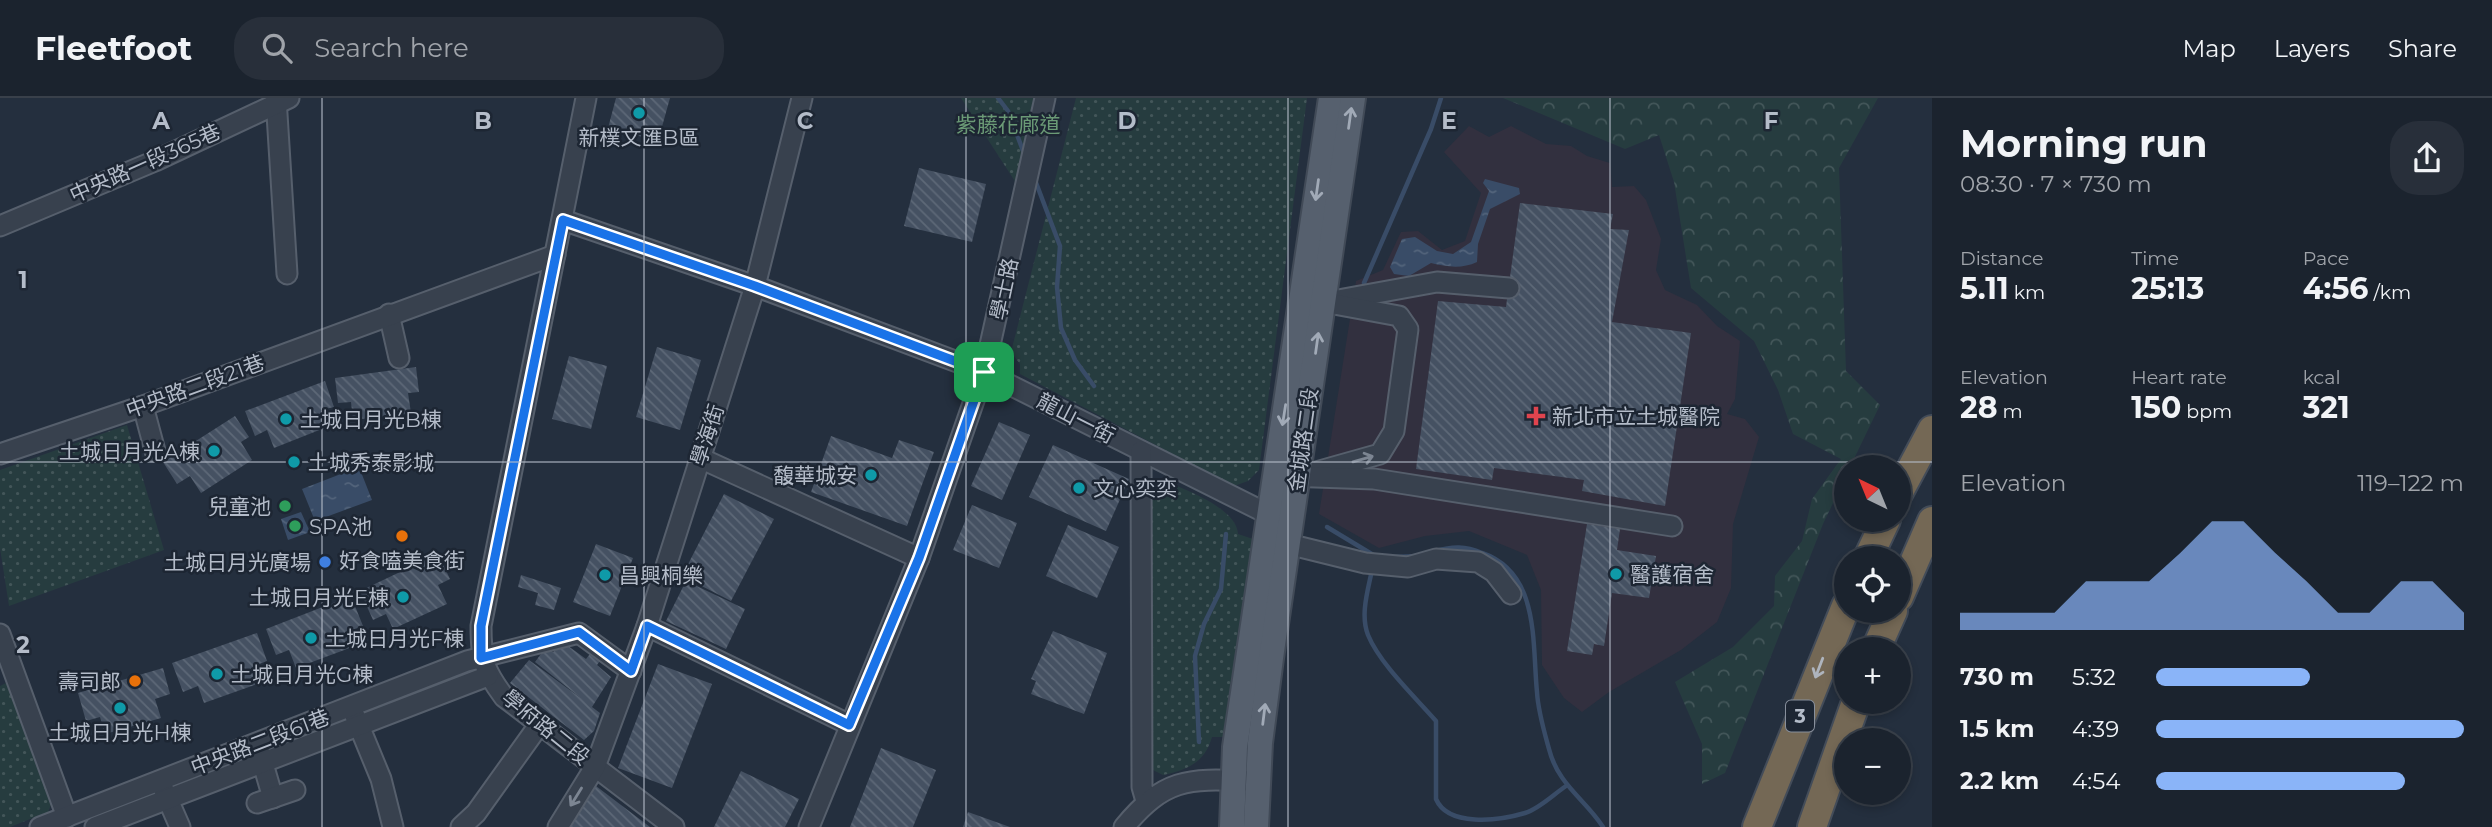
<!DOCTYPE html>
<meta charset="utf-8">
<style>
:root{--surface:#1b232e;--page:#282f3a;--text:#f1f3f6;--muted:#a0a4aa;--line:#39404a;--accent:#8ab4f8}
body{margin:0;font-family:Montserrat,"Noto Sans TC",sans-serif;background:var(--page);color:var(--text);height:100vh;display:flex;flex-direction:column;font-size:26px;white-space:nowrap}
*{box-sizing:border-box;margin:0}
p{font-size:23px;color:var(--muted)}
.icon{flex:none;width:38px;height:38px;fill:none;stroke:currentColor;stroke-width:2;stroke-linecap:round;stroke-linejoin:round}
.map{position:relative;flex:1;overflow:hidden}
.panel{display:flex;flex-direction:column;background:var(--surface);width:560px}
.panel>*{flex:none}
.needle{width:46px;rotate:317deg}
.buttons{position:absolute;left:1834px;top:357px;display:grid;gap:14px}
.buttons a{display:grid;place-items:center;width:77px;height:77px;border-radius:50%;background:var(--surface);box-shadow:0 4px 10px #0003,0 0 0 2px var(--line);font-size:35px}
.pin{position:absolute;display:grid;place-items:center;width:60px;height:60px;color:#fff;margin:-30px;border-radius:14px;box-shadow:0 4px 10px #0006}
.round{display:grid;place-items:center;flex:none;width:74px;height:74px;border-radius:28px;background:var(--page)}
.summary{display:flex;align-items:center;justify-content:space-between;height:119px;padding:0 28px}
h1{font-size:38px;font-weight:700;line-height:52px}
.stats{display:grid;grid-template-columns:repeat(3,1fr);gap:10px;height:119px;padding:7px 28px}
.stats div{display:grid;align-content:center}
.stats b{font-size:30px;font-weight:700}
.stats small{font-size:19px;font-weight:400}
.stats p{font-size:19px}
.chart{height:196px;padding:14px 28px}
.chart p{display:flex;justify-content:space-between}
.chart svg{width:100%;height:126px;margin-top:7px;fill:var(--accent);opacity:.7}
ul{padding:0 28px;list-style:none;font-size:23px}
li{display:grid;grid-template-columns:112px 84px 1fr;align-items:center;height:52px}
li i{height:18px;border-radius:9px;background:var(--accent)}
header{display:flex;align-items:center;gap:42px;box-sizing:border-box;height:98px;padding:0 35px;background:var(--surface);border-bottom:2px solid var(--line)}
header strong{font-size:33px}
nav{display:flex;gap:38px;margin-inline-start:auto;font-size:24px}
.search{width:490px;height:63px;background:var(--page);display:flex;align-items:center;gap:18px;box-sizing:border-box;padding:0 24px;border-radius:28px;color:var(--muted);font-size:26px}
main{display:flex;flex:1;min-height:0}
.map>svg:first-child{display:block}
.medical{fill:#32303f}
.green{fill:url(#green-dots)}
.forest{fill:url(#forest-crowns)}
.water{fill:url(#water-ripples)}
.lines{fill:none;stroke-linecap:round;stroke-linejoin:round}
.stream{stroke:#394c67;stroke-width:4.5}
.building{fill:url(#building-back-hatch)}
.minor-casing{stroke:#565f6c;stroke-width:23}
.major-casing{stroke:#414a57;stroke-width:28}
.highway-casing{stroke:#434c59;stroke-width:32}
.minor{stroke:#38414e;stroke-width:19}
.major{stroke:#56606e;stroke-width:24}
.highway{stroke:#746855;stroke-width:28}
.oneway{stroke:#a1aab7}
.oneway2{stroke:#7c8592}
.oneway3{stroke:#aeb4bd}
.route-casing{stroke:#fff;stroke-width:14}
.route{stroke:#1a73e8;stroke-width:9}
.grid{fill:none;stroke:#b4bcc9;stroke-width:2;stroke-opacity:0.55}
.culture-dot{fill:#0f9aa8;stroke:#1d2633;stroke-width:2.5}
.health-dot{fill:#e0444e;stroke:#1d2633;stroke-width:2.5}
.leisure-dot{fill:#2e9e5b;stroke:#1d2633;stroke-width:2.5}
.food-dot{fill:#e8710a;stroke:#1d2633;stroke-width:2.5}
.shop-dot{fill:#3f7fe0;stroke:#1d2633;stroke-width:2.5}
.labels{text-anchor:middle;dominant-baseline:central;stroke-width:5;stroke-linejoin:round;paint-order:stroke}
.shield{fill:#1d2633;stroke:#878f9c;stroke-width:2}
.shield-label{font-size:19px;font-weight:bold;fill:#b4bcc9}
.park-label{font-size:21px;fill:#6b9a76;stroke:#1d2633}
.poi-label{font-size:21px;fill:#b4bcc9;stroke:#1d2633;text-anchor:start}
.street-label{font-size:21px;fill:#b4bcc9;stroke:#1d2633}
.grid-label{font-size:23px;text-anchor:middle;font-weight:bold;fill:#b4bcc9;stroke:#1d2633;stroke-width:5;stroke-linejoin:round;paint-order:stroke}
</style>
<header>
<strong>Fleetfoot</strong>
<div class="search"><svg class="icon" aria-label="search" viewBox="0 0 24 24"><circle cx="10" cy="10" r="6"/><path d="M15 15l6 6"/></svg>Search here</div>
<nav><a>Map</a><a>Layers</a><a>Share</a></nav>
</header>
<main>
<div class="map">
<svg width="1932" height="729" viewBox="0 0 1932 729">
<defs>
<pattern id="green-dots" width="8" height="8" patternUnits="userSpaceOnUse" patternTransform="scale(1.75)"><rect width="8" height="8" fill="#263c3f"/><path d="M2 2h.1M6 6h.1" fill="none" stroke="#435659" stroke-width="1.8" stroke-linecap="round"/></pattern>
<pattern id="forest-crowns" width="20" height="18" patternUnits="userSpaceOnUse" patternTransform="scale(1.75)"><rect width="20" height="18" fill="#263c3f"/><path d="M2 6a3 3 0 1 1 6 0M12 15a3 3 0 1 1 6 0" fill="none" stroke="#435659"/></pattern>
<pattern id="water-ripples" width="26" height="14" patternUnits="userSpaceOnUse" patternTransform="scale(1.75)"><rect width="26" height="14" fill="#394c67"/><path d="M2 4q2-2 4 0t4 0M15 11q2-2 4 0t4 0" fill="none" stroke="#53647b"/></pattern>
<pattern id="building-back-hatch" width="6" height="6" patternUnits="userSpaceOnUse" patternTransform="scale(1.75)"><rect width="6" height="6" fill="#455162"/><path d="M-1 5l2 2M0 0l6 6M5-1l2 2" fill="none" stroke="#5d6877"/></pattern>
</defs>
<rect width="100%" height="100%" fill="#242f3e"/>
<!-- medical -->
<polygon class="medical" points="1469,28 1489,39 1511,28 1546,46 1571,48 1587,58 1610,65 1612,89 1634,88 1646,102 1661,141 1656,172 1665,192 1697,207 1717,228 1740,243 1735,301 1727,316 1745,321 1759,339 1733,426 1731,490 1717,524 1681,552 1609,594 1582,614 1564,600 1542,567 1541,492 1527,457 1469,433 1425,438 1379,450 1319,416 1356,183 1383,172 1401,134 1418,133 1442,152 1465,143 1481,95 1444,54"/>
<!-- green -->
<g class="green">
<polygon points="961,0 1033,0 1039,9 1020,91"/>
<polygon points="1076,0 1307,0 1259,372 1248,383 1234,388 1020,276 1020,266 1011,254"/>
<polygon points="127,327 164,452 9,508 0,450 0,372"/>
<path d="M1162 382C1184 391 1237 410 1238 436L1253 441 1223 639H1212C1205 664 1188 672 1163 677L1153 672V667L1149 391Z"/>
<polygon points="8,584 54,700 48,714 10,729 0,729 0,588"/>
</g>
<!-- forest -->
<polygon class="forest" points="1503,0 1878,0 1839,70 1846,273 1880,307 1850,369 1846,369 1846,378 1823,426 1725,675 1702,686 1702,646 1675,584 1733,549 1774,508 1775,478 1802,443 1812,401 1841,361 1793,336 1778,292 1754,243 1691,190 1674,84 1659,37 1625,51"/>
<!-- water -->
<g class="water">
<path d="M1485 81 1519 90 1520 96 1490 111 1478 146 1477 164C1462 171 1447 169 1431 165L1409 178 1394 176 1390 169 1402 141 1415 139 1437 153 1453 156 1471 144 1489 93 1483 85Z"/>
<polygon points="359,369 372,402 315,423 302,391"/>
<polygon points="301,414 310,434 288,442 281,421"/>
</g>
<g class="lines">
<!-- stream -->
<g class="stream">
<polyline points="998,0 1008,13 1025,58"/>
<polyline points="1035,82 1060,148 1057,189 1061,230 1075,262 1094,288"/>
<polyline points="1364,185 1431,31 1441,0"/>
<polyline points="1327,429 1375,458"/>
<path d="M1436 453C1453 448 1465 448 1482 455 1540 475 1532 544 1537 594 1538 613 1544 633 1549 651 1558 687 1585 701 1603 729"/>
<polyline points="1395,459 1417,458"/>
<path d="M1372 472C1368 492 1360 517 1368 537 1380 566 1415 599 1436 623V701C1448 729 1498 723 1525 715 1539 711 1554 696 1566 688"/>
<polyline points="1199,644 1195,558 1204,526 1221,491 1226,436"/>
</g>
</g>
<!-- building -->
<g class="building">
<polygon points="616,0 670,0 658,43 608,30"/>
<polygon points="919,70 986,86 972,144 904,128"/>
<polygon points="1520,105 1613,116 1610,131 1629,132 1612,224 1691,235 1665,408 1582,393 1584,382 1494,370 1492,382 1416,371 1438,203 1506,209"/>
<polygon points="657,249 701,262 680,332 636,319"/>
<polygon points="569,258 607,268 591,331 552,321"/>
<polygon points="416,269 419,294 408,295 411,315 353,322 351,304 338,305 335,280"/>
<polygon points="325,283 334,309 321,312 327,329 274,350 267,332 255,338 245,313"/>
<polygon points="235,318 249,339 241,344 252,362 201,395 190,378 177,386 163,364"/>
<polygon points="999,324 1030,337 1002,402 971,388"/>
<polygon points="831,338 892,360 899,342 934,354 907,428 811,394"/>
<polygon points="1053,347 1129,381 1106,433 1029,399"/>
<polygon points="724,396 774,421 731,503 682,478"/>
<polygon points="972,407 1017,425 999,470 953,452"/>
<polygon points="1587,426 1620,431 1617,452 1656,458 1649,500 1612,495 1604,548 1594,546 1592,557 1567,553"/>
<polygon points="1068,427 1119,449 1097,500 1046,478"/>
<polygon points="596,446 633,460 610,518 573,504"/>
<polygon points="438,456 450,481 438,487 447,506 393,531 386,516 373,522 360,493"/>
<polygon points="521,477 561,490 554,512 535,507 538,495 518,489"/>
<polygon points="686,483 745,511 726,551 666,523"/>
<polygon points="351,498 363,528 349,533 355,548 296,570 289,552 276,557 266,531"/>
<polygon points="1053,533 1107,555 1084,616 1031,596 1036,583 1031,581"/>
<polygon points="257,535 267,563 254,568 260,585 204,605 198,588 183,594 172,565"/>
<polygon points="564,545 586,561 593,552 602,560 597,567 611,579 592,609 600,615 594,633 584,642 510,585 529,562 582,601 535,564 546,549 553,554"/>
<polygon points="658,566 712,586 672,690 618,670"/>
<polygon points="163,570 170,596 155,601 161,620 105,636 100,619 86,623 78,595"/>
<polygon points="881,650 936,672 913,729 850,729"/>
<polygon points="741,673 799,701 785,729 714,729"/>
<polygon points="596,688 650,729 564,729 590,690"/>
<polygon points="968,714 1010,729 963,729"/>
</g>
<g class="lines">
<!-- minor casing -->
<g class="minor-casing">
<g id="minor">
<polyline points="276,0 287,176"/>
<path d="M586 0 481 528C481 563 484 572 504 599L674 729"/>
<polyline points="563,122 755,188 984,274 1268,416"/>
<polyline points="0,128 155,63 289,0"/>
<polyline points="1338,202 1437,184 1509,190"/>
<polyline points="389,216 399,260"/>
<polyline points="143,308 155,353"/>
<polyline points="1141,353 1142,689 1146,703"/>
<polyline points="0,356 143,308 555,157"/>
<polyline points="700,360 919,460"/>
<polyline points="1316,374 1380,356 1394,333 1408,231 1399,218 1323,204"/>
<polyline points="1286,378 1374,381 1672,428"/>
<polyline points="1288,446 1365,465 1408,469 1436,461 1478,464 1494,474 1511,496"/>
<polyline points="647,528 850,627"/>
<polyline points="0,536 67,719"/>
<polyline points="355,618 381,681 393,729"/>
<polyline points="259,652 273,700"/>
<polyline points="163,690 180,729"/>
<polyline points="257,705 295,692"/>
<polyline points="40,729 467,563 579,535 631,573"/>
<polyline points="95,729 488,578"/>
<polyline points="461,729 476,715 539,627"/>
<polyline points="558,729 595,669 647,528 755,188 802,0"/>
<polyline points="809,729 919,460 984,274 1045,0"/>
<path d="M1124 729C1164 681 1187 680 1247 683"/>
</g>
</g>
<!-- major casing -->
<g class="major-casing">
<g id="major">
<polyline points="1232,729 1235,649 1331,0"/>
<polyline points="1256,729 1260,645 1271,560 1353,0"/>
</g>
</g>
<!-- highway casing -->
<g class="highway-casing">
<g id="highway">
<polyline points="1899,394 1932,332"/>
<polyline points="1868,460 1886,422"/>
<polyline points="1899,499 1932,423"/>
<polyline points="1876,551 1893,513"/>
<polyline points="1757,729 1846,508"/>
<polyline points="1812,729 1856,604"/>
</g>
</g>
<!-- minor -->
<use href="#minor" class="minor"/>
<!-- major -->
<use href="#major" class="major"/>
<!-- highway -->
<use href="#highway" class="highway"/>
</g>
<!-- one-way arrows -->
<defs><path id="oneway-shaft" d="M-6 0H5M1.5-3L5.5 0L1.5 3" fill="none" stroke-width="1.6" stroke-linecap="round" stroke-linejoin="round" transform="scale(1.75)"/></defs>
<g class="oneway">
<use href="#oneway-shaft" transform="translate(1350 20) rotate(-82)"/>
<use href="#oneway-shaft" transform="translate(1317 92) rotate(98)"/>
<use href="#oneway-shaft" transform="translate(1317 245) rotate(-82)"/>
<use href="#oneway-shaft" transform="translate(1284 317) rotate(99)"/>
<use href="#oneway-shaft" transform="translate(1264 616) rotate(-83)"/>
</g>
<g class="oneway2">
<use href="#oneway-shaft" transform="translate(1363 361) rotate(-16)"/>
<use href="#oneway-shaft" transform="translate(576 699) rotate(122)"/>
</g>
<use class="oneway3" href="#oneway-shaft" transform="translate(1819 570) rotate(111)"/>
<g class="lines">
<!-- route casing -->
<g class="route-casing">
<polygon id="route" points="563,122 755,188 984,274 919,460 849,627 647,528 631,573 579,534 481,560 481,528"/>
</g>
<!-- route -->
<use href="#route" class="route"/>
</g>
<!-- grid -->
<path class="grid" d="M322 0V729M644 0V729M966 0V729M1288 0V729M1610 0V729M0 364H1932"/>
<!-- markers -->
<g class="culture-dot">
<circle cx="639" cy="15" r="7"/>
<circle cx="286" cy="321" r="7"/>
<circle cx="214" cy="353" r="7"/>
<circle cx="294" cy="364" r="7"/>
<circle cx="871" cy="377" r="7"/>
<circle cx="1079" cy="390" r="7"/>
<circle cx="1616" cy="476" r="7"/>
<circle cx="605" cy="477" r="7"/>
<circle cx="403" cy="499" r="7"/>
<circle cx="311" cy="540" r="7"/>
<circle cx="217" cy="576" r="7"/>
<circle cx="120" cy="610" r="7"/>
</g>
<path class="health-dot" d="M1532.5 307.5h7v7h7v7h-7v7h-7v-7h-7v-7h7z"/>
<g class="leisure-dot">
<circle cx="285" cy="408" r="7"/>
<circle cx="295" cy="428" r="7"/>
</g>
<g class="food-dot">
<circle cx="402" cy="438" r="7"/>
<circle cx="135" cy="583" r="7"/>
</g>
<circle class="shop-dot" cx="325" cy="464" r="7"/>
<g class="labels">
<!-- shield labels -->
<rect class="shield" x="1786" y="602.5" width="28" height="31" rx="5"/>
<g class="shield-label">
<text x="1800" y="618">3</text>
</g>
<!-- park labels -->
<g class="park-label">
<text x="1008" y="26">紫藤花廊道</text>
</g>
<!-- poi labels -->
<g class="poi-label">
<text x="639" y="39" text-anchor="middle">新樸文匯B區</text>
<text x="1552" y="318">新北市立土城醫院</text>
<text x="300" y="321">土城日月光B棟</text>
<text x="200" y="353" text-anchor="end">土城日月光A棟</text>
<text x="308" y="364">土城秀泰影城</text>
<text x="857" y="377" text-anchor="end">馥華城安</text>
<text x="1093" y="390">文心奕奕</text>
<text x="271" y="408" text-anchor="end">兒童池</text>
<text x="309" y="428">SPA池</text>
<text x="402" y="462" text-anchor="middle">好食嗑美食街</text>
<text x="311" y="464" text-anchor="end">土城日月光廣場</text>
<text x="1630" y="476">醫護宿舍</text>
<text x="619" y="477">昌興桐樂</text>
<text x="389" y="499" text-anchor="end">土城日月光E棟</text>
<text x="325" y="540">土城日月光F棟</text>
<text x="231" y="576">土城日月光G棟</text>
<text x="121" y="583" text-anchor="end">壽司郎</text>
<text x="120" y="634" text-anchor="middle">土城日月光H棟</text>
</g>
<!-- street labels -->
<g class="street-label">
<text transform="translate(145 65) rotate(-24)">中央路一段365巷</text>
<text transform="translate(1004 191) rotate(-78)">學士路</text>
<text transform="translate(195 288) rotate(-20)">中央路二段21巷</text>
<text transform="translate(1076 320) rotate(27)">龍山一街</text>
<text transform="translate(707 337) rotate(-72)">學海街</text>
<text transform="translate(1303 342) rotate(-82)">金城路二段</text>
<text transform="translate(546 629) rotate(39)">學府路二段</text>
<text transform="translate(260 644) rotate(-21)">中央路二段61巷</text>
</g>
</g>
<g class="grid-label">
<text x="161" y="31">A</text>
<text x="483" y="31">B</text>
<text x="805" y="31">C</text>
<text x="1127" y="31">D</text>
<text x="1449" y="31">E</text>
<text x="1771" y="31">F</text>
<text x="23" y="190">1</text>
<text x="23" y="555">2</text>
</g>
</svg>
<div class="buttons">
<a><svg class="needle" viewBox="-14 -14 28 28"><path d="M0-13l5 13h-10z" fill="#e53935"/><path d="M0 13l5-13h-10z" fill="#a0a4aa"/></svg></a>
<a><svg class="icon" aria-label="locate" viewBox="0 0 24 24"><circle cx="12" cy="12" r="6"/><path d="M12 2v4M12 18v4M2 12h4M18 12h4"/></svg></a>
<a>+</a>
<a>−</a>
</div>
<div class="pin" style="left:984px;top:274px;background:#1e9e55"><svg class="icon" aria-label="arrive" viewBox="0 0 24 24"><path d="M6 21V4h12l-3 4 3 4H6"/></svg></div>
</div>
<section class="panel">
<div class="summary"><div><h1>Morning run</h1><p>08:30 · 7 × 730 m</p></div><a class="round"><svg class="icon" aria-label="share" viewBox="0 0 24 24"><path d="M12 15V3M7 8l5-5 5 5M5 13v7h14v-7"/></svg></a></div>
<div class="stats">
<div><p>Distance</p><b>5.11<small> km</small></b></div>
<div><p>Time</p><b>25:13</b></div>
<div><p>Pace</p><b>4:56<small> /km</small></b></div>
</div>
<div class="stats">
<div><p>Elevation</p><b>28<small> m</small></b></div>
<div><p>Heart rate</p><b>150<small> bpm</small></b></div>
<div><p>kcal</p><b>321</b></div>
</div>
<div class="chart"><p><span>Elevation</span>119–122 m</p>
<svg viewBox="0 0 160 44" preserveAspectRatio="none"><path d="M0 44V38L10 38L20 38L30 38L40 27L50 27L60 27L70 17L80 6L90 6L100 17L110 27L120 38L130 38L140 27L150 27L160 38V44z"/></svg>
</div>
<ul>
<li><b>730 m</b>5:32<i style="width:50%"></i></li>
<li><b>1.5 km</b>4:39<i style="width:100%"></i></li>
<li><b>2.2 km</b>4:54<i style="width:81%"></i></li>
</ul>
</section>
</main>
